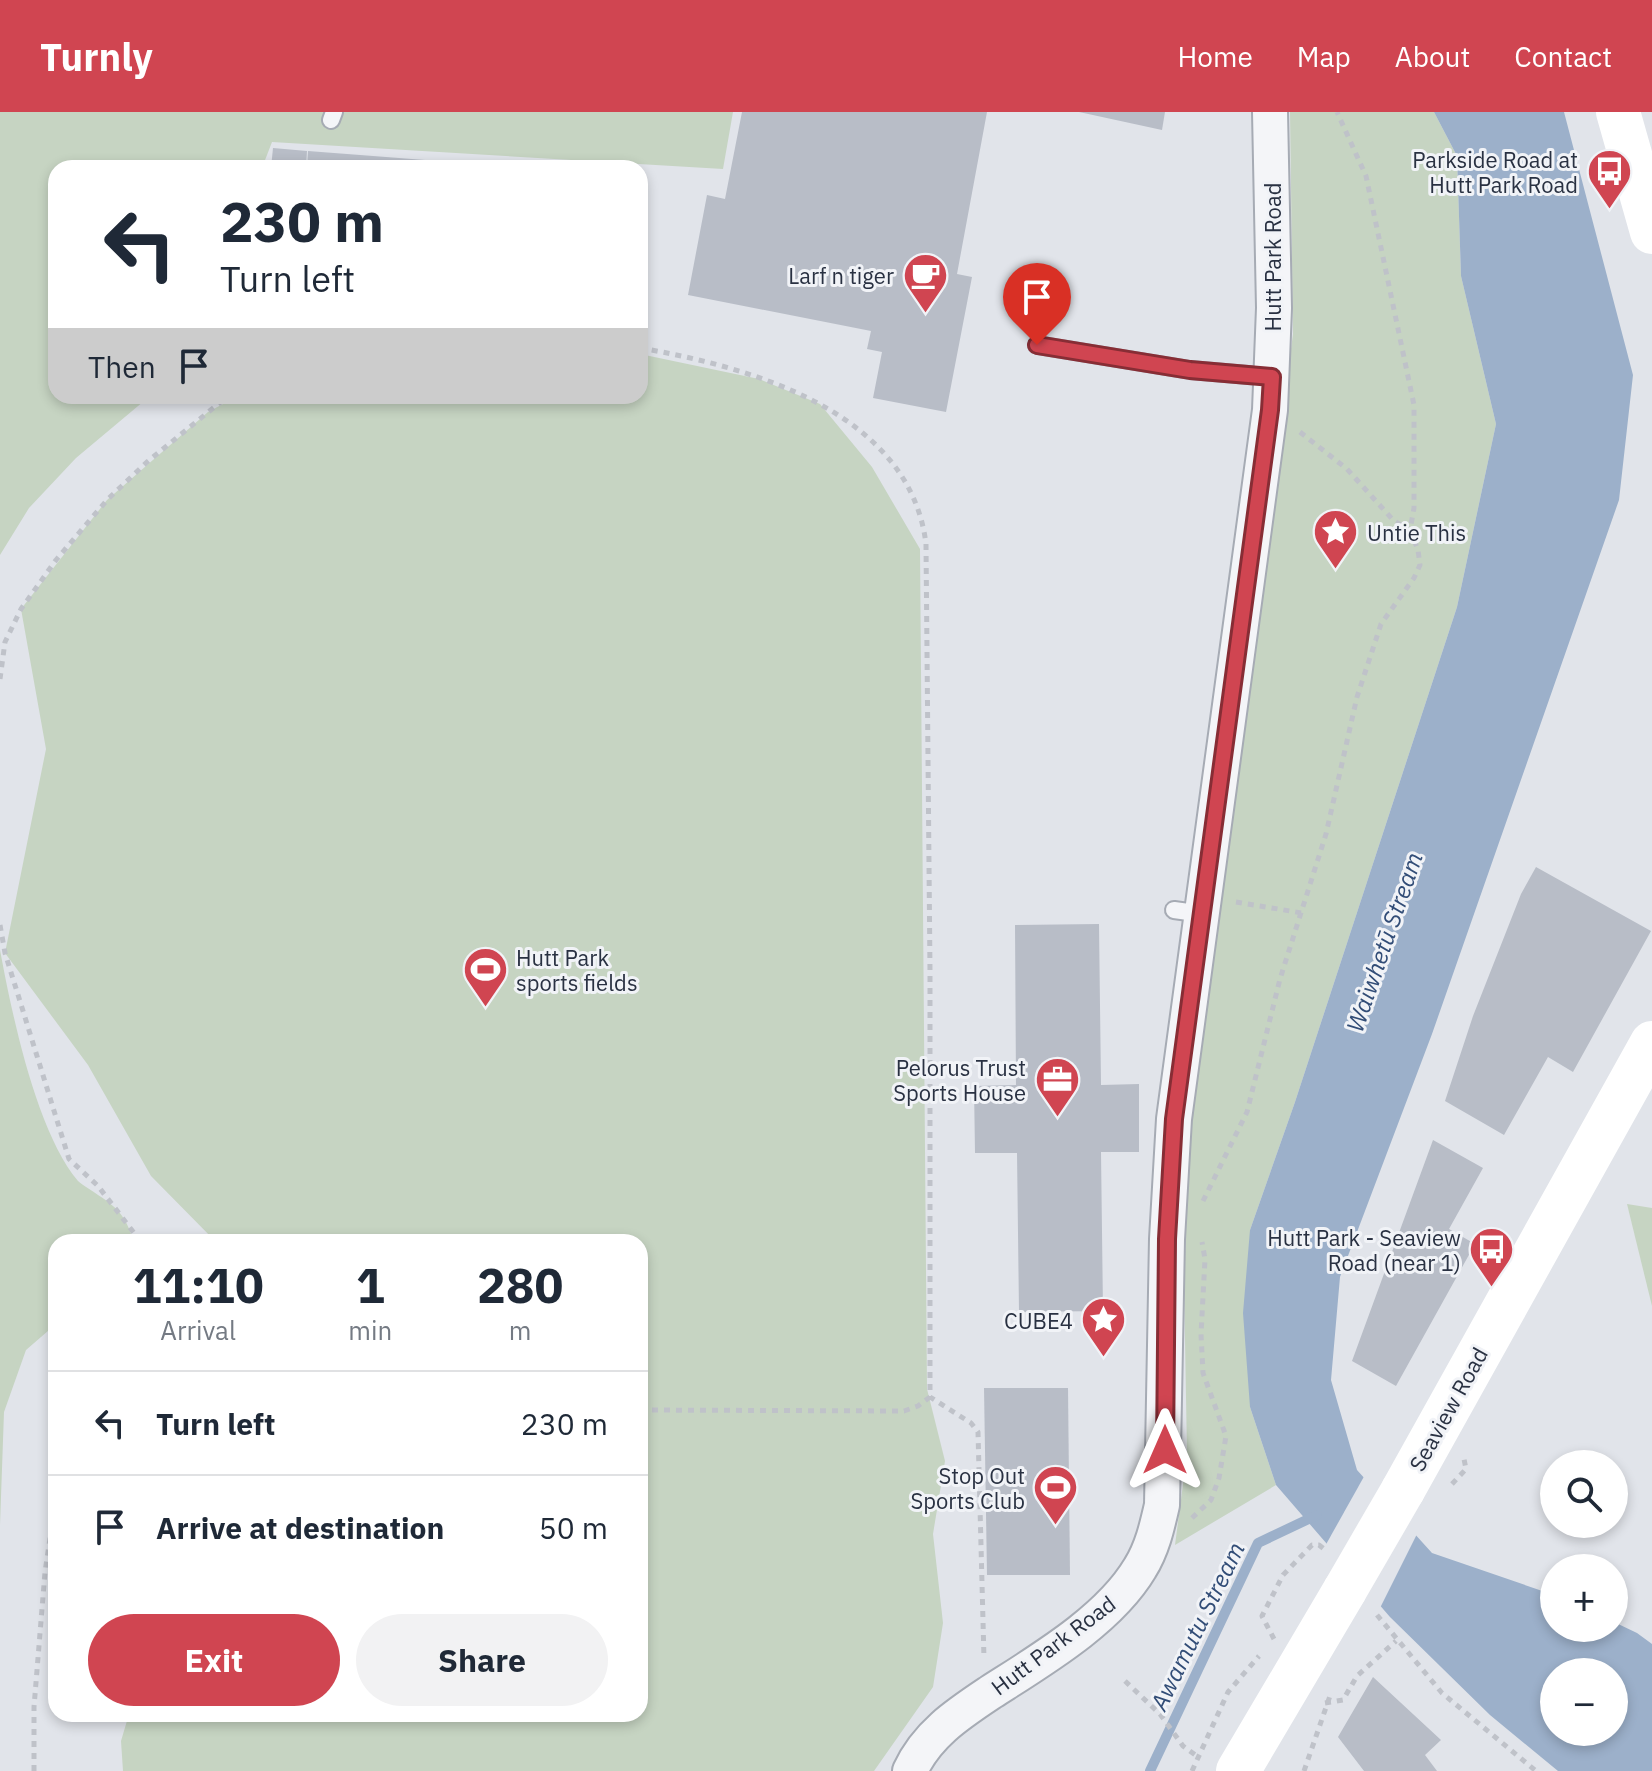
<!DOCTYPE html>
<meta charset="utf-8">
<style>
body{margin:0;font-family:"IBM Plex Sans",sans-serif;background:#f2f2f3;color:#1f2937;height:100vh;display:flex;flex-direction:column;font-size:30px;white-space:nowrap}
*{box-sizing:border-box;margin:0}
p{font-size:26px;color:#747a83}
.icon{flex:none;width:44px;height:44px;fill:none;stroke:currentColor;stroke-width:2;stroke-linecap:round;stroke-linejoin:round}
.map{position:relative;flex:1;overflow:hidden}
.drawer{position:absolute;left:48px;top:1122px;width:600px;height:488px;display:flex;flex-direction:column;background:#fff;border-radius:24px;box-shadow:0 4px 12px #0003}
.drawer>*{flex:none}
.guide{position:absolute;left:48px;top:48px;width:600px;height:244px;border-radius:24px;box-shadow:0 4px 12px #0003;background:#fff;color:#1f2937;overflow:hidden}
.fabs{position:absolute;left:1540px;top:1338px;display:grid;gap:16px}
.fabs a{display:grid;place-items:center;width:88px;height:88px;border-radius:50%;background:#fff;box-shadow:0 4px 12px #0003;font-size:40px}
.pin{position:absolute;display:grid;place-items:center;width:68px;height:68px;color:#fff;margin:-82px -34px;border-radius:50% 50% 50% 0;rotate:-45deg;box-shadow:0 0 8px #0007}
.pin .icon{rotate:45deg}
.me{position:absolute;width:88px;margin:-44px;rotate:0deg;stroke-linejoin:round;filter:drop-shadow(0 0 6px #0008)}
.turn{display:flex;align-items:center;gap:28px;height:168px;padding:0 40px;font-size:36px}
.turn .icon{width:104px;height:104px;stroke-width:2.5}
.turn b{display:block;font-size:56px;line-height:68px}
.then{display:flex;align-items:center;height:76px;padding:0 40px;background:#0003;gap:16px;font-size:30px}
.eta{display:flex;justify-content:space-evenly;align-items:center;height:136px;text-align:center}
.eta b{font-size:48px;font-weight:700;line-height:56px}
.action{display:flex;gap:16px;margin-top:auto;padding:16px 40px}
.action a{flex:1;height:92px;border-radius:48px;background:#d04551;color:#fff;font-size:32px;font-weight:700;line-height:92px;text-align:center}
.action a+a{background:#f2f2f3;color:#1f2937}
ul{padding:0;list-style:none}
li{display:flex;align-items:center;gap:24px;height:104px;padding:0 40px;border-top:2px solid #e0e1e3}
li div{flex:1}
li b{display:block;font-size:30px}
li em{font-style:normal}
header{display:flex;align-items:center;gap:48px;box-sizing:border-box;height:112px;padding:0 40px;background:#d04551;color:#fff}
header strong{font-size:38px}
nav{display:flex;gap:44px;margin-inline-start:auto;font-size:28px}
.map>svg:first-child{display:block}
</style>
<header>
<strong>Turnly</strong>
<nav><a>Home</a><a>Map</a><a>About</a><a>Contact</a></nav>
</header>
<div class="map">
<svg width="1652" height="1659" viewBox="0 0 1652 1659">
<rect width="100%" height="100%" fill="#e1e4ea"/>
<g fill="#c6d4c2">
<path d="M0 0H733L723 57 272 30 262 56H56V284H150L76 346 29 396 0 443Z"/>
<path d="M1290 0H1434L1457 44 1461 164 1496 312 1457 495 1295 990 1250 1118V1295L1276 1373 1175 1433 1187 1342 1184 1170 1191 977 1293 222Z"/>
<path d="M640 242 759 267 820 292 872 355 920 437 927 1277 945 1349 933 1422 943 1511 933 1575 874 1659H123L121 1629 129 1602H640V1130H216L151 1064 88 953 5 841 46 637 21 497 107 388 208 300 238 284H640Z"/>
<path d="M0 838C12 902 36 1019 78 1069 83 1074 92 1078 98 1083 120 1097 126 1106 134 1130H56V1212L26 1238 4 1300 0 1413Z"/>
<path d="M1627 1092 1652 1096V1194Z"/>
</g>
<path fill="#9cb0ca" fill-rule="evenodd" d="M1434 0H1564L1633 263 1619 388 1432 922 1340 1165 1331 1268 1357 1358 1432 1441 1554 1483V1516H1614V1510L1637 1521 1652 1532V1659H1558L1490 1603 1390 1505 1276 1373 1250 1295 1243 1201 1250 1118 1295 990 1457 495 1496 312 1461 164 1457 44ZM1554 1560H1614V1620H1554Z"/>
<path fill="#e1e4ea" d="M1366 1361 1418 1420 1379 1498 1324 1436Z"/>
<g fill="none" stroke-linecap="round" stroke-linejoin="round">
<path stroke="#9cb0ca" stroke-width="10" d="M1150 1659 1258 1431 1317 1403"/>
</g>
<g fill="#b8bdc7">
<path d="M742 0H987L957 162 972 165 946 300 873 286 882 240 867 237 871 219 688 183 707 83 725 87Z"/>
<path d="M1079 0H1165L1162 18Z"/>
<path d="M273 36 307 39 306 56H271Z"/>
<path d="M308 39 503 54V56H307Z"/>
<path d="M1536 755 1651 819 1573 960 1548 945 1504 1023 1445 989 1473 904 1521 782Z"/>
<path d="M1099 812 1101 973 1139 972V1040H1101L1103 1199 1019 1200 1017 1041H975L974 974 1016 973 1015 813Z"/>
<path d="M1433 1028 1483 1056 1449 1117 1475 1132 1396 1274 1352 1249Z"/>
<path d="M984 1276H1068L1070 1463H987Z"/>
<path d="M1373 1565 1441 1628 1425 1643 1437 1659H1364L1338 1625Z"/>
</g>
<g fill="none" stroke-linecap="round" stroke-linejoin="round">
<defs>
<g id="service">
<path d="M331 8 334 0"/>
<path d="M1037 233 1190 258 1272 265"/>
<path d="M1174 798 1203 802"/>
</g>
<path id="minor" d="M910 1659C927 1622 958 1602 991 1580 1041 1548 1109 1508 1140 1456 1152 1437 1157 1415 1162 1393L1167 1127 1174 1007 1270 298 1274 196 1270 0"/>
</defs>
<use href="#service" stroke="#a6abb4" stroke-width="20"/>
<use href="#minor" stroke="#a6abb4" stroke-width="38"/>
<g stroke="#bfc2c9" stroke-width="5" stroke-dasharray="6 6" stroke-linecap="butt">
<path d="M640 236C751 255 910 300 926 432L930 859V1285L971 1311 978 1320 984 1547"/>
<path d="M1300 320 1347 357 1394 409 1410 418"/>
<path d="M0 567 5 530 21 497 56 448 107 388 147 350 228 284"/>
<path d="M1236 790 1302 801"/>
<path d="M0 813 5 841 69 1047 98 1074 141 1130"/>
<path d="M1203 1089 1247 1000 1280 867 1326 722 1357 585 1381 512 1414 466 1420 453 1418 438 1410 418 1414 396V293L1366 64 1337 0"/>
<path d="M640 1298 904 1299 918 1294 930 1285"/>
<path d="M1452 1372 1466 1357 1464 1347"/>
<path d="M1192 1406 1211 1388 1219 1366 1226 1324 1203 1261 1201 1222 1205 1147 1202 1130"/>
<path d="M1377 1503 1442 1581 1536 1659"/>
<path d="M1274 1527 1262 1504 1283 1463 1312 1433H1319L1324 1437"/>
<path d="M1125 1569 1160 1602 1183 1634 1198 1645"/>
<path d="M1325 1591 1343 1588 1357 1564 1396 1529"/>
<path d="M34 1659V1595L45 1460 56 1386"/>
<path d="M1192 1659 1228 1580 1259 1544"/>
<path d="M1304 1659 1331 1581"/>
</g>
<use href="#service" stroke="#f4f5f8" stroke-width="16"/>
<use href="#minor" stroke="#f4f5f8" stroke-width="34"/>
<g stroke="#fff" stroke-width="44">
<path d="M1618 0 1652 120"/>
<path d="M1403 1378 1652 931"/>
<path d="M1238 1659 1345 1478"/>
</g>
<path stroke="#fff" stroke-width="44" d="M1345 1478 1403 1378"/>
</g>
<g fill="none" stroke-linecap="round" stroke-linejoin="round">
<defs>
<path id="route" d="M1037 233 1190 258 1272 265 1270 298 1174 1007 1167 1127 1165 1338"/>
</defs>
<use href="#route" stroke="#872d35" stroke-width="20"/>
<use href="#route" stroke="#d04551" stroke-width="14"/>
</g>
<defs>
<symbol id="bus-pin" viewBox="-11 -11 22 30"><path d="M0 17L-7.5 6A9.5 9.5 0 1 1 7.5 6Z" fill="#d04551" stroke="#f1f3f7"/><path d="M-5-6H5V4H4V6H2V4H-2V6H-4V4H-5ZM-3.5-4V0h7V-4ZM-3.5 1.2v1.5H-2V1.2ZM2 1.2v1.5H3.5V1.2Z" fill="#fff"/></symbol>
<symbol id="cafe-pin" viewBox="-11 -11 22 30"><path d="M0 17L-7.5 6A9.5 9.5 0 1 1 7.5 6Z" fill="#d04551" stroke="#f1f3f7"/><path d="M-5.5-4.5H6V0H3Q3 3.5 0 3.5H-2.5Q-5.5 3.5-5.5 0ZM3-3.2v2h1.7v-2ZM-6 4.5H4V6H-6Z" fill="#fff"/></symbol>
<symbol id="sight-pin" viewBox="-11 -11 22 30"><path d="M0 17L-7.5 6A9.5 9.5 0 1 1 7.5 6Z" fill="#d04551" stroke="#f1f3f7"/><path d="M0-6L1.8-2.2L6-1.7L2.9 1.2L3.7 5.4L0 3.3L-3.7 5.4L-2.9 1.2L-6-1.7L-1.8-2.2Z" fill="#fff"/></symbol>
<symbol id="stadium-pin" viewBox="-11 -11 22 30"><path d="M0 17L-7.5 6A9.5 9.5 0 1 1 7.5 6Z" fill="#d04551" stroke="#f1f3f7"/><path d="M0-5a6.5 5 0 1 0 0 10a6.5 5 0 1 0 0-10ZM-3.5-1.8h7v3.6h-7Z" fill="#fff"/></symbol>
<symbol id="office-pin" viewBox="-11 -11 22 30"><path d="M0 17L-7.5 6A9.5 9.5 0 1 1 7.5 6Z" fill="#d04551" stroke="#f1f3f7"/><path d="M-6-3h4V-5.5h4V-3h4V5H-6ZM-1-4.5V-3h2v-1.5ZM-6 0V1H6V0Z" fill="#fff"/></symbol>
</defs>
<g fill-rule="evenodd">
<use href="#bus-pin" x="1584" y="34" width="51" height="69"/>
<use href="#cafe-pin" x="900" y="138" width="51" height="69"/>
<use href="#sight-pin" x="1310" y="394" width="51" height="69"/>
<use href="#stadium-pin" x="460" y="832" width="51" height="69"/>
<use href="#office-pin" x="1032" y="942" width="51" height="69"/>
<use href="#bus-pin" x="1466" y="1112" width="51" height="69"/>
<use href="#sight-pin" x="1078" y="1182" width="51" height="69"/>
<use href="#stadium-pin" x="1030" y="1350" width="51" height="69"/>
</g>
<g text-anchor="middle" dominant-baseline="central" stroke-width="6" stroke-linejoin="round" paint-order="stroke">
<g font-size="22" fill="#293142" stroke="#f1f3f7" text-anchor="end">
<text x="1578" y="47">Parkside Road at<tspan x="1578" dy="25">Hutt Park Road</tspan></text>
<text x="894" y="163">Larf n tiger</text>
<text x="1367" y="420" text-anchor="start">Untie This</text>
<text x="516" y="845" text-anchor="start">Hutt Park<tspan x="516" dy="25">sports fields</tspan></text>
<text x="1026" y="955">Pelorus Trust<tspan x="1026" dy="25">Sports House</tspan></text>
<text x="1461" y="1125">Hutt Park - Seaview<tspan x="1461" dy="25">Road (near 1)</tspan></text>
<text x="1073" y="1208">CUBE4</text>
<text x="1025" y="1363">Stop Out<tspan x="1025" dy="25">Sports Club</tspan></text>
</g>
<g font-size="22" fill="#293142" stroke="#f1f3f7">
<text transform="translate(1272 145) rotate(-90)">Hutt Park Road</text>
<text transform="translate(1448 1297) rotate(-61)">Seaview Road</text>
<text transform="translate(1053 1533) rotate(-37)">Hutt Park Road</text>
</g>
<g font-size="24" font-style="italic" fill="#324d77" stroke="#f1f3f7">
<text transform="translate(1384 830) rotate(-71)">Waiwhetū Stream</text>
<text transform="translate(1197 1514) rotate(-64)">Awamutu Stream</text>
</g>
</g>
</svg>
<div class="fabs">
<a><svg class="icon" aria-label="search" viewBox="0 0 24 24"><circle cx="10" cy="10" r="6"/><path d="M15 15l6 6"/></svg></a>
<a>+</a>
<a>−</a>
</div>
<div class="pin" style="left:1037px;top:233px;background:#d93025"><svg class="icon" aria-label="arrive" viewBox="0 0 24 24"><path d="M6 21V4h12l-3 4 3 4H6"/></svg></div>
<svg class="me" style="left:1165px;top:1338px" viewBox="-20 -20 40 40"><path d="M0-17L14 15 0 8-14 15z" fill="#d04551" stroke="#fff" stroke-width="4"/></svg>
<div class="guide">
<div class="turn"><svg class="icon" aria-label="left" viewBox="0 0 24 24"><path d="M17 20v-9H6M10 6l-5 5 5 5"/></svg><div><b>230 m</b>Turn left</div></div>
<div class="then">Then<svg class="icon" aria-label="arrive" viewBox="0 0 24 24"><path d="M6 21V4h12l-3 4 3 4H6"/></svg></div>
</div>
<section class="drawer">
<div class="eta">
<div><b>11:10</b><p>Arrival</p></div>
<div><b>1</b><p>min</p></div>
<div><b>280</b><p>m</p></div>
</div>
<ul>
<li><svg class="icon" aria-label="left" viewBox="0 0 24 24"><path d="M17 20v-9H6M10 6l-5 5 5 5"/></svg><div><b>Turn left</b></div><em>230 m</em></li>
<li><svg class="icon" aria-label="arrive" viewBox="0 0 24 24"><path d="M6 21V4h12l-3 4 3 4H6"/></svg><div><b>Arrive at destination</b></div><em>50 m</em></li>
</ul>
<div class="action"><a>Exit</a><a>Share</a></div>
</section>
</div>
